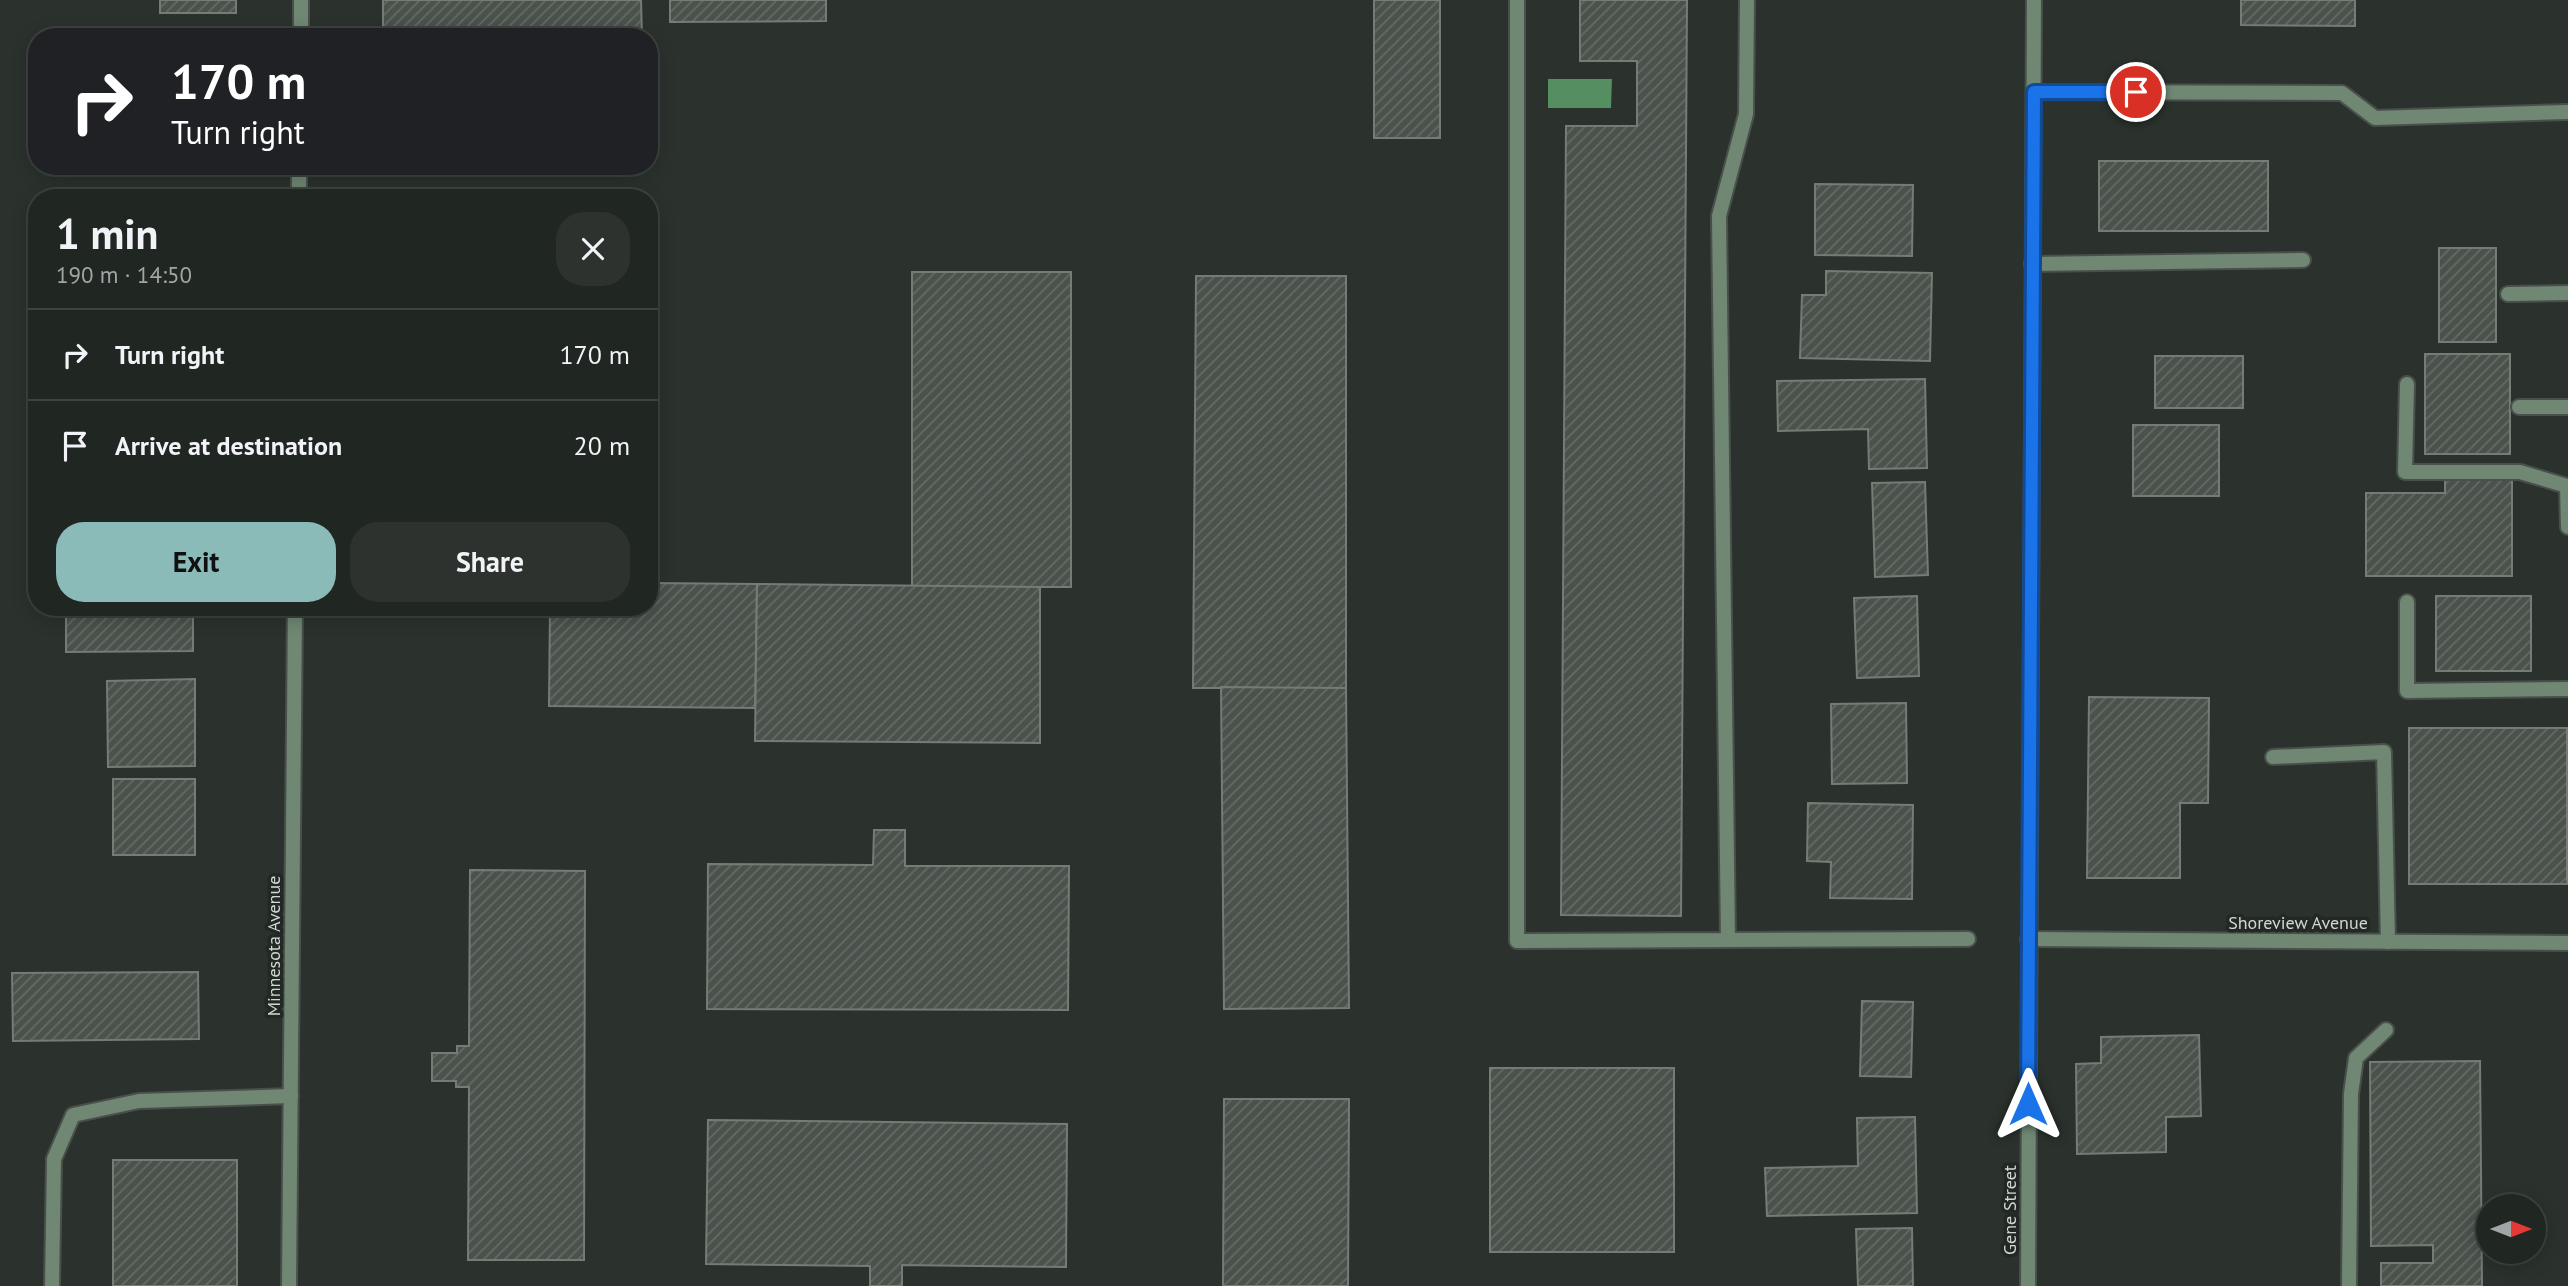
<!DOCTYPE html>
<meta charset="utf-8">
<style>
body{margin:0;font-family:"PT Sans",sans-serif;background:#2d322f;color:#f1f3f6;height:100vh;display:flex;flex-direction:column;font-size:26px;white-space:nowrap}
*{box-sizing:border-box;margin:0}
p{font-size:23px;color:#a2a5a5}
.icon{flex:none;width:38px;height:38px;fill:none;stroke:currentColor;stroke-width:2;stroke-linecap:round;stroke-linejoin:round}
.map{position:relative;flex:1;overflow:hidden}
.panel{position:absolute;left:28px;top:189px;width:630px;height:427px;display:flex;flex-direction:column;background:#202622;border-radius:28px;box-shadow:0 4px 18px #0003,0 0 0 2px #3d4340}
.panel>*{flex:none}
.hud{position:absolute;left:28px;top:28px;width:630px;height:147px;border-radius:28px;box-shadow:0 4px 18px #0003,0 0 0 2px #3d4340;background:#202124;color:#fff;overflow:hidden}
.needle{width:46px;rotate:90deg}
.tools{position:absolute;left:2476px;top:1194px;display:grid;gap:14px}
.tools a{display:grid;place-items:center;width:70px;height:70px;border-radius:50%;background:#202622;box-shadow:0 4px 18px #0003,0 0 0 2px #3d4340;font-size:35px}
.pin{position:absolute;display:grid;place-items:center;width:60px;height:60px;color:#fff;margin:-30px;border:4px solid #fff;border-radius:50%;box-shadow:0 2px 7px #0007}
.me{position:absolute;width:77px;margin:-38px;rotate:0deg;stroke-linejoin:round;filter:drop-shadow(0 0 5px #0008)}
.turn{display:flex;align-items:center;gap:24px;height:147px;padding:0 28px;font-size:32px}
.turn .icon{width:91px;height:91px;stroke-width:2.5}
.turn b{display:block;font-size:49px;line-height:60px}
.round{display:grid;place-items:center;flex:none;width:74px;height:74px;border-radius:28px;background:#2d322f}
.headline{display:flex;align-items:center;justify-content:space-between;height:119px;padding:0 28px}
h1{font-size:42px;font-weight:700;line-height:52px}
.action{display:flex;gap:14px;margin-top:auto;padding:14px 28px}
.action a{flex:1;height:80px;border-radius:28px;background:#8bbbb9;color:#111;font-size:28px;font-weight:700;line-height:80px;text-align:center}
.action a+a{background:#2d322f;color:#f1f3f6}
ul{padding:0;list-style:none}
li{display:flex;align-items:center;gap:21px;height:91px;padding:0 28px;border-top:2px solid #3d4340}
li div{flex:1}
li b{display:block;font-size:26px}
li em{font-style:normal}
.map>svg:first-child{display:block}
</style>
<div class="map">
<svg width="2568" height="1286" viewBox="0 0 2568 1286">
<defs>
<pattern id="building-hatch" width="6" height="6" patternUnits="userSpaceOnUse" patternTransform="scale(1.75)"><rect width="6" height="6" fill="#4b524c"/><path d="M-1 1l2-2M0 6l6-6M5 7l2-2" fill="none" stroke="#646a65"/></pattern>
</defs>
<rect width="100%" height="100%" fill="#2b322d"/>
<path fill="#548e61" d="M1548 79H1612L1611 108H1548Z"/>
<g fill="url(#building-hatch)" stroke="#747c76" stroke-width="2">
<rect x="160" y="0" width="76" height="13"/>
<path d="M383 0H641L642 37H383Z"/>
<path d="M670 0H826V21L670 22Z"/>
<rect x="1374" y="0" width="66" height="138"/>
<path d="M1580 0H1687L1681 916 1561 915 1566 126H1637V61H1580Z"/>
<path d="M2241 0H2355V26L2241 25Z"/>
<rect x="2099" y="161" width="169" height="70"/>
<path d="M1815 184 1913 185 1912 256 1815 255Z"/>
<rect x="2439" y="248" width="57" height="94"/>
<path d="M1826 271 1932 273 1930 361 1800 358 1802 295H1826Z"/>
<rect x="912" y="272" width="159" height="315"/>
<path d="M1196 276H1346V688H1193Z"/>
<rect x="2425" y="354" width="85" height="100"/>
<rect x="2155" y="356" width="88" height="52"/>
<path d="M1925 379 1927 468 1869 469 1868 429 1778 431 1777 381Z"/>
<rect x="2133" y="425" width="86" height="71"/>
<path d="M2445 478H2512V576H2366V493H2445Z"/>
<path d="M1925 482 1928 575 1875 577 1872 483Z"/>
<path d="M649 583 757 584 755 708 549 706 550 607H649Z"/>
<path d="M757 584 1040 587V743L755 741Z"/>
<path d="M1917 596 1919 676 1857 678 1854 598Z"/>
<rect x="2436" y="596" width="95" height="75"/>
<path d="M66 607H193V651L66 652Z"/>
<path d="M195 679V766L108 767 107 681Z"/>
<path d="M1221 687 1346 688 1349 1008 1224 1009Z"/>
<path d="M2089 697 2209 698 2208 803H2180V878H2087Z"/>
<path d="M1906 703 1907 783 1832 784 1831 704Z"/>
<rect x="2409" y="728" width="158" height="156"/>
<rect x="113" y="779" width="82" height="76"/>
<path d="M1808 803 1913 805 1912 899 1830 898 1831 862 1807 861Z"/>
<path d="M874 830H905V866H1069L1068 1010 707 1009 708 864 873 865Z"/>
<path d="M470 870 585 871 584 1260H468L469 1087H456V1081H432V1053H457V1046H469Z"/>
<path d="M198 972 199 1039 13 1041 12 973Z"/>
<path d="M1862 1001 1913 1002 1911 1077 1860 1076Z"/>
<path d="M2199 1035 2201 1116 2166 1117V1152L2077 1154 2076 1064 2101 1063V1037Z"/>
<path d="M2480 1061 2482 1286H2381V1263H2433V1245L2371 1246 2370 1062Z"/>
<rect x="1490" y="1068" width="184" height="184"/>
<path d="M1224 1099H1349L1348 1286H1223Z"/>
<path d="M1915 1117 1917 1213 1767 1216 1765 1168 1858 1166 1857 1118Z"/>
<path d="M708 1120 1067 1124 1066 1267 902 1265V1286H870V1266L706 1264Z"/>
<rect x="113" y="1160" width="124" height="126"/>
<path d="M1912 1228 1913 1286H1858L1856 1229Z"/>
</g>
<g fill="none" stroke-linecap="round" stroke-linejoin="round">
<defs>
<g id="service">
<path d="M1517 0V941L1728 940 1719 216 1746 114 1747 0"/>
<path d="M2034 92 2342 93 2375 118 2568 112"/>
<path d="M2032 264 2303 260"/>
<path d="M2508 294 2568 293"/>
<path d="M2407 384 2405 472H2520L2567 486 2568 527"/>
<path d="M2519 407H2568"/>
<path d="M2407 602V691L2568 689"/>
<path d="M2273 757 2384 752 2388 942"/>
<path d="M1728 940 1968 939"/>
<path d="M52 1286 54 1159 73 1115 139 1101 291 1096"/>
<path d="M2349 1286 2351 1094 2356 1058 2386 1030"/>
</g>
<g id="minor">
<path d="M2028 939 2568 943"/>
<path d="M2028 1286 2034 0"/>
</g>
<g id="tertiary">
<path d="M301 37V0"/>
<path d="M299 198V166"/>
<path d="M289 1286 295 607"/>
</g>
</defs>
<use href="#service" stroke="#49504b" stroke-width="18"/>
<use href="#minor" stroke="#49504b" stroke-width="18"/>
<use href="#tertiary" stroke="#49504b" stroke-width="18"/>
<use href="#service" stroke="#6f8773" stroke-width="14"/>
<use href="#minor" stroke="#6f8773" stroke-width="14"/>
<use href="#tertiary" stroke="#6f8773" stroke-width="14"/>
</g>
<g fill="none" stroke-linecap="round" stroke-linejoin="round">
<defs>
<path id="route" d="M2028 1104 2034 92H2136"/>
</defs>
<use href="#route" stroke="#114b97" stroke-width="18"/>
<use href="#route" stroke="#1a73e8" stroke-width="12"/>
</g>
<g text-anchor="middle" dominant-baseline="central" stroke-width="7" stroke-linejoin="round" paint-order="stroke">
<g font-size="18" fill="#d2d7d3" stroke="#222823">
<text x="2298" y="922">Shoreview Avenue</text>
<text transform="translate(273 946) rotate(-90)">Minnesota Avenue</text>
<text transform="translate(2009 1210) rotate(-90)">Gene Street</text>
</g>
</g>
</svg>
<div class="tools">
<a><svg class="needle" viewBox="-14 -14 28 28"><path d="M0-13l5 13h-10z" fill="#e53935"/><path d="M0 13l5-13h-10z" fill="#a2a5a5"/></svg></a>
</div>
<div class="pin" style="left:2136px;top:92px;background:#d93025"><svg class="icon" aria-label="arrive" viewBox="0 0 24 24"><path d="M6 21V4h12l-3 4 3 4H6"/></svg></div>
<svg class="me" style="left:2028px;top:1104px" viewBox="-20 -20 40 40"><path d="M0-17L14 15 0 8-14 15z" fill="#1a73e8" stroke="#fff" stroke-width="4"/></svg>
<div class="hud">
<div class="turn"><svg class="icon" aria-label="right" viewBox="0 0 24 24"><path d="M7 20v-9h11M14 6l5 5-5 5"/></svg><div><b>170 m</b>Turn right</div></div>
</div>
<section class="panel">
<div class="headline"><div><h1>1 min</h1><p>190 m · 14:50</p></div><a class="round"><svg class="icon" aria-label="close" viewBox="0 0 24 24"><path d="M6 6l12 12M18 6L6 18"/></svg></a></div>
<ul>
<li><svg class="icon" aria-label="right" viewBox="0 0 24 24"><path d="M7 20v-9h11M14 6l5 5-5 5"/></svg><div><b>Turn right</b></div><em>170 m</em></li>
<li><svg class="icon" aria-label="arrive" viewBox="0 0 24 24"><path d="M6 21V4h12l-3 4 3 4H6"/></svg><div><b>Arrive at destination</b></div><em>20 m</em></li>
</ul>
<div class="action"><a>Exit</a><a>Share</a></div>
</section>
</div>
